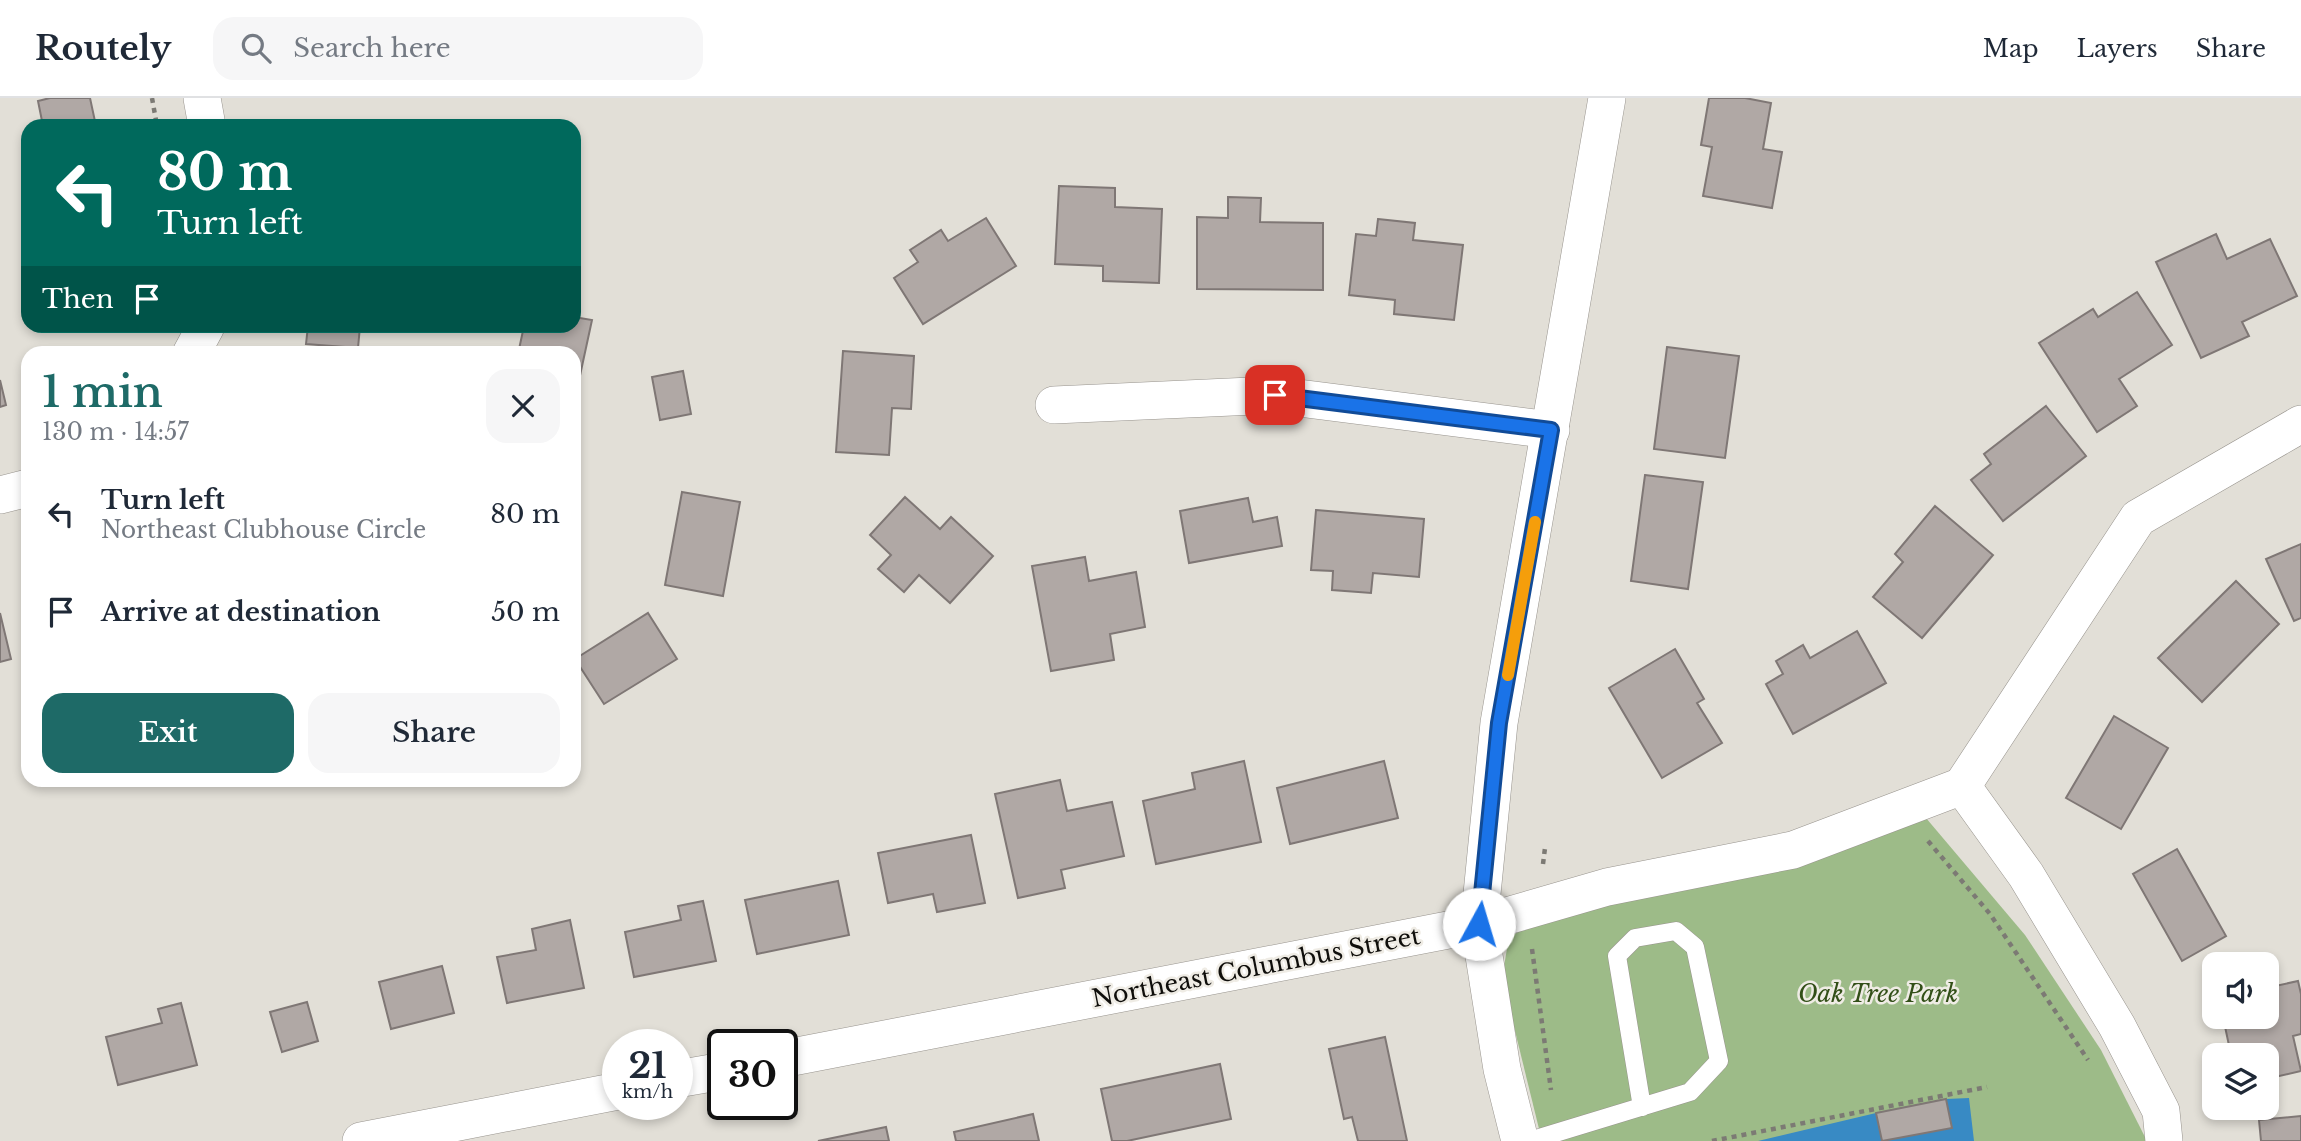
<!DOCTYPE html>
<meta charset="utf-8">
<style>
body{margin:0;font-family:"Libre Baskerville",serif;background:#f6f6f7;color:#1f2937;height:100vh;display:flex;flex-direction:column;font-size:26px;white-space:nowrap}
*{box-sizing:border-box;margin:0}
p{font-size:23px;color:#747a83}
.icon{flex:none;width:38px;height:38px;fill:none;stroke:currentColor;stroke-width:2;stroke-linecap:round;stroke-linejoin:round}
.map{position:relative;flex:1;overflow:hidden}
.side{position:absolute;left:21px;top:248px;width:560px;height:441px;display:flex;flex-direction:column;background:#fff;border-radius:21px;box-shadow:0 4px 10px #0003}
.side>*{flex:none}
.top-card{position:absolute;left:21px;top:21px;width:560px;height:214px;border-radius:21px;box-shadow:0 4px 10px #0003;background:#00695c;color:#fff;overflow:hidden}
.buttons{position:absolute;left:2202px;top:854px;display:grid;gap:14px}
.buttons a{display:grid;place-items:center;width:77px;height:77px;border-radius:14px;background:#fff;box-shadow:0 4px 10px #0003;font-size:35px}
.speed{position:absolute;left:602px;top:931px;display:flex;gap:14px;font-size:35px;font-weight:700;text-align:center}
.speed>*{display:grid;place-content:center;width:91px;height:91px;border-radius:50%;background:#fff;box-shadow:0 4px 10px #0003;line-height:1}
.speed small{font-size:18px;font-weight:400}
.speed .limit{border:4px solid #111;border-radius:10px;background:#fff;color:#111}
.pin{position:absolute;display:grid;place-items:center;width:60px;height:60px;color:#fff;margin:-30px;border-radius:14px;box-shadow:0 4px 10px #0006}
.me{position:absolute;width:77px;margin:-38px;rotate:6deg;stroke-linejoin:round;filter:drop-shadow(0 0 5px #0008)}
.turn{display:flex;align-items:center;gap:24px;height:147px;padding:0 21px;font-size:32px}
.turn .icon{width:91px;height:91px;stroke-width:2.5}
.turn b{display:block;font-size:49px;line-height:60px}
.then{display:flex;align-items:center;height:66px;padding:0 21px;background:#0003;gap:14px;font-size:26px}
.round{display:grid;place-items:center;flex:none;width:74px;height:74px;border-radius:21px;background:#f6f6f7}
.overview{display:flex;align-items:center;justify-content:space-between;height:119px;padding:0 21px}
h1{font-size:42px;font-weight:600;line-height:52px;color:#1e6a67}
.primary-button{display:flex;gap:14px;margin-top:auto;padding:14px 21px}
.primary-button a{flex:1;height:80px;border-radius:21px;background:#1e6a67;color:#fff;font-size:28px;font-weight:600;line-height:80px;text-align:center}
.primary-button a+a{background:#f6f6f7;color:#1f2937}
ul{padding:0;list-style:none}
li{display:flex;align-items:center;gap:21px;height:98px;padding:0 21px}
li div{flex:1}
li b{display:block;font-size:26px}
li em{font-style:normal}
header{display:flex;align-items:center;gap:42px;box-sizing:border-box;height:98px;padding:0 35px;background:#fff;border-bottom:2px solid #e0e1e3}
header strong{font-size:33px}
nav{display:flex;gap:38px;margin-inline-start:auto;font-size:24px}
.search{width:490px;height:63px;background:#f6f6f7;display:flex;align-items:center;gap:18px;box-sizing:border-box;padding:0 24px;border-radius:21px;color:#747a83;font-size:26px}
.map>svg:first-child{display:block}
</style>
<header>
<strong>Routely</strong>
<div class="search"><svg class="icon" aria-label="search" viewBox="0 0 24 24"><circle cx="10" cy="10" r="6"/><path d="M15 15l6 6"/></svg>Search here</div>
<nav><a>Map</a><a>Layers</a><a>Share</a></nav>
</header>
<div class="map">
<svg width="2301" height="1043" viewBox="0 0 2301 1043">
<rect width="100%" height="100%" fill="#e2dfd7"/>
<path fill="#9dbb88" d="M1926 720 2025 837 2101 952 2147 1043H1542L1502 880 1509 839 1552 816Z"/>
<path fill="#388ac4" d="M1969 1000 1974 1043H1758L1876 1015 1882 1043 1952 1029 1946 1001Z"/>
<g fill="#b0a8a5" stroke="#7f7775" stroke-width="2">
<path d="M50 0H90L96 28H43L38 3Z"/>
<path d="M1709 0H1745L1771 5 1763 51 1782 54 1772 110 1703 98 1712 49 1701 47Z"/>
<path d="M1059 88 1115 90V109L1162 111 1159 185 1103 183V168L1055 166Z"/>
<path d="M1228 99 1261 100 1260 124 1323 125V192L1197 191V119L1228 120Z"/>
<path d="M986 120 1016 168 923 226 894 180 918 164 910 152 941 132 948 143Z"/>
<path d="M1378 121 1415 125 1413 142 1463 147 1454 222 1394 216 1395 202 1349 197 1356 136 1376 138Z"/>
<path d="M2216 136 2227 161 2270 141 2297 198 2242 224 2249 238 2201 260 2156 164Z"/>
<path d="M2137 194 2172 247 2119 281 2137 308 2097 334 2039 245 2093 211 2098 219Z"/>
<path d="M574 219 592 222 576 296H574V256H518L524 228H574Z"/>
<path d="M308 228H360L358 250 306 246Z"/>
<path d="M1667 249 1739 258 1725 360 1654 351Z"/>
<path d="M843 253 914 258 911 311 892 310 889 357 836 354Z"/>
<path d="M683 273 691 316 660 322 652 279Z"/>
<path d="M0 282 6 307 0 309Z"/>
<path d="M2046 308 2086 358 2003 423 1971 382 1991 366 1984 356Z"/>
<path d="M1645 377 1703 384 1688 491 1631 483Z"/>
<path d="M682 394 740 404 723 498 665 487Z"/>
<path d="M905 399 940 431 951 419 993 458 950 505 919 477 904 494 878 471 891 457 870 437Z"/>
<path d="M1248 400 1253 424 1277 419 1282 448 1189 465 1180 413Z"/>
<path d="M1935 408 1993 457 1922 540 1873 499 1903 464 1895 456Z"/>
<path d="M1316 412 1424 421 1419 479 1373 475 1371 495 1332 492 1333 473 1311 472Z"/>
<path d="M2301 446V520L2294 523 2266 461Z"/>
<path d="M1085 459 1089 483 1136 474 1145 529 1110 536 1114 562 1051 573 1032 468Z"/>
<path d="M2236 483 2279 526 2202 604 2158 560Z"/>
<path d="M0 515 11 561 0 564Z"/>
<path d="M648 515 677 561 604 606 575 561Z"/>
<path d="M1857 533 1886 585 1793 636 1766 586 1783 576 1776 563 1803 547 1810 560Z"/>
<path d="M1675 551 1704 601 1697 605 1722 645 1662 680 1609 590Z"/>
<path d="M2114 618 2168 650 2121 731 2066 700Z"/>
<path d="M1244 663 1261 744 1156 766 1143 703 1195 691 1192 675Z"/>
<path d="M1384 663 1398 720 1290 746 1277 690Z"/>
<path d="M1060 682 1067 713 1112 704 1124 758 1061 772 1065 790 1018 800 995 696Z"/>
<path d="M971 737 985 805 937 814 933 796 888 805 878 755Z"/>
<path d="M2177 751 2226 838 2182 863 2133 776Z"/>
<path d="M838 783 849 837 757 856 745 802Z"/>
<path d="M703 803 716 863 634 879 625 834 681 822 678 808Z"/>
<path d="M570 822 584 890 507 905 497 859 536 852 532 831Z"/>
<path d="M442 868 454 915 391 931 379 884Z"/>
<path d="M2298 883 2301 896V936L2293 938 2301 973 2266 981V957H2231L2223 919H2266V890Z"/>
<path d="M307 904 318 943 282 954 270 914Z"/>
<path d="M181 905 197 967 118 987 106 939 162 925 158 911Z"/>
<path d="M1385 939 1407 1043H1358L1352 1019 1344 1021 1329 951Z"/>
<path d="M1220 966 1231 1021 1127 1043H1112L1101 991Z"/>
<path d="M1946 1001 1952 1030 1882 1043 1876 1015Z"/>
<path d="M1033 1016 1039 1043H956L954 1034Z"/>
<path d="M2301 1018V1043H2261L2259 1022Z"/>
<path d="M886 1029 889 1043H818Z"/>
</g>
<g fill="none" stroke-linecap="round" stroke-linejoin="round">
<defs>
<path id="service" d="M1529 1043 1690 994 1719 963 1695 849 1676 833 1635 840 1617 858 1642 1009"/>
<g id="minor">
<path d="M202 0 207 28"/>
<path d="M191 256 206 228"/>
<path d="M1054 307 1275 297 1551 332"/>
<path d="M0 397 28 390"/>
<path d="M1962 688 2026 777 2117 928 2161 1013 2164 1043"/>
<path d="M782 961 1479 826 1607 789 1793 752 1962 688 2138 420 2301 326"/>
<path d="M677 981 723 973"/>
<path d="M361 1043 618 993"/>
<path d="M1520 1043 1502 971 1479 826 1499 625 1607 0"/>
</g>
</defs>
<use href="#service" stroke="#98948e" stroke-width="19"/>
<use href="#minor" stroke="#98948e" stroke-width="38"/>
<g stroke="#7c7a74" stroke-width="4.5" stroke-dasharray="5 5" stroke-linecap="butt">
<path d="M152 0 157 28"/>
<path d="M1928 743 1990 816 2088 962"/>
<path d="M1543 766 1545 750"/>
<path d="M1532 851 1551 992"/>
<path d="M1712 1043 1987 989"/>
</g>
<use href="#service" stroke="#fff" stroke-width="18"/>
<use href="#minor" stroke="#fff" stroke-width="37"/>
</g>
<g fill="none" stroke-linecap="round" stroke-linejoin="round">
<defs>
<path id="route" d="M1275 297 1551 332 1499 625 1479 826"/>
</defs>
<use href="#route" stroke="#114b97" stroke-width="18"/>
<use href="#route" stroke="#1a73e8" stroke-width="12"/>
<path stroke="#f59e0b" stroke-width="12" d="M1508 577 1535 424"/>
</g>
<g text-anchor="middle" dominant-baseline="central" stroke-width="5" stroke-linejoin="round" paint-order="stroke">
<g font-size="24" fill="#0f0e0b" stroke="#efece5">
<text transform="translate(1256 869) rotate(-11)">Northeast Columbus Street</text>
</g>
<g font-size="24" font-style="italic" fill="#324f17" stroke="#efece5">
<text x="1878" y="895">Oak Tree Park</text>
</g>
</g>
</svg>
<div class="buttons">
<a><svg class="icon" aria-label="sound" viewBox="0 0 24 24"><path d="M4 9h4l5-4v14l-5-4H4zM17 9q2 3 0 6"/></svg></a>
<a><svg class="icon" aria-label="layers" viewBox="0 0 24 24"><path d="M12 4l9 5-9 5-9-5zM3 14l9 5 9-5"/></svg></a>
</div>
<div class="speed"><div>21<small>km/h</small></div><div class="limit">30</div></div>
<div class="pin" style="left:1275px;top:297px;background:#d93025"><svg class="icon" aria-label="arrive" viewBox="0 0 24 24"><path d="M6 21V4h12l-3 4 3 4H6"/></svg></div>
<svg class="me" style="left:1479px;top:826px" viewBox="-20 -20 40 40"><circle r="19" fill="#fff"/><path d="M0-13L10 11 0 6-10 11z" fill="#1a73e8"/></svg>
<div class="top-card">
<div class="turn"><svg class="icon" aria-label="left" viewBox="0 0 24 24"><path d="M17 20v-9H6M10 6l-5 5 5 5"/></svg><div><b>80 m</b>Turn left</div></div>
<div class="then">Then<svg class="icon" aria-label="arrive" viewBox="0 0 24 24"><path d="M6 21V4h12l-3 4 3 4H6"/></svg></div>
</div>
<section class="side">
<div class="overview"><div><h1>1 min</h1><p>130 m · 14:57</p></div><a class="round"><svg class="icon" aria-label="close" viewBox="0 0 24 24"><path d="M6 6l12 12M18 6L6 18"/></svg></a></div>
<ul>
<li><svg class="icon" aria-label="left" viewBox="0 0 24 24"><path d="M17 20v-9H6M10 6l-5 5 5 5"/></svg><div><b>Turn left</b><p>Northeast Clubhouse Circle</p></div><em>80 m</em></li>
<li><svg class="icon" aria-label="arrive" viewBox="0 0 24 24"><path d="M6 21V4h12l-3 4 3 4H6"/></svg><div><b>Arrive at destination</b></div><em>50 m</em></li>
</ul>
<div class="primary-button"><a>Exit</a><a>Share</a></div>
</section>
</div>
